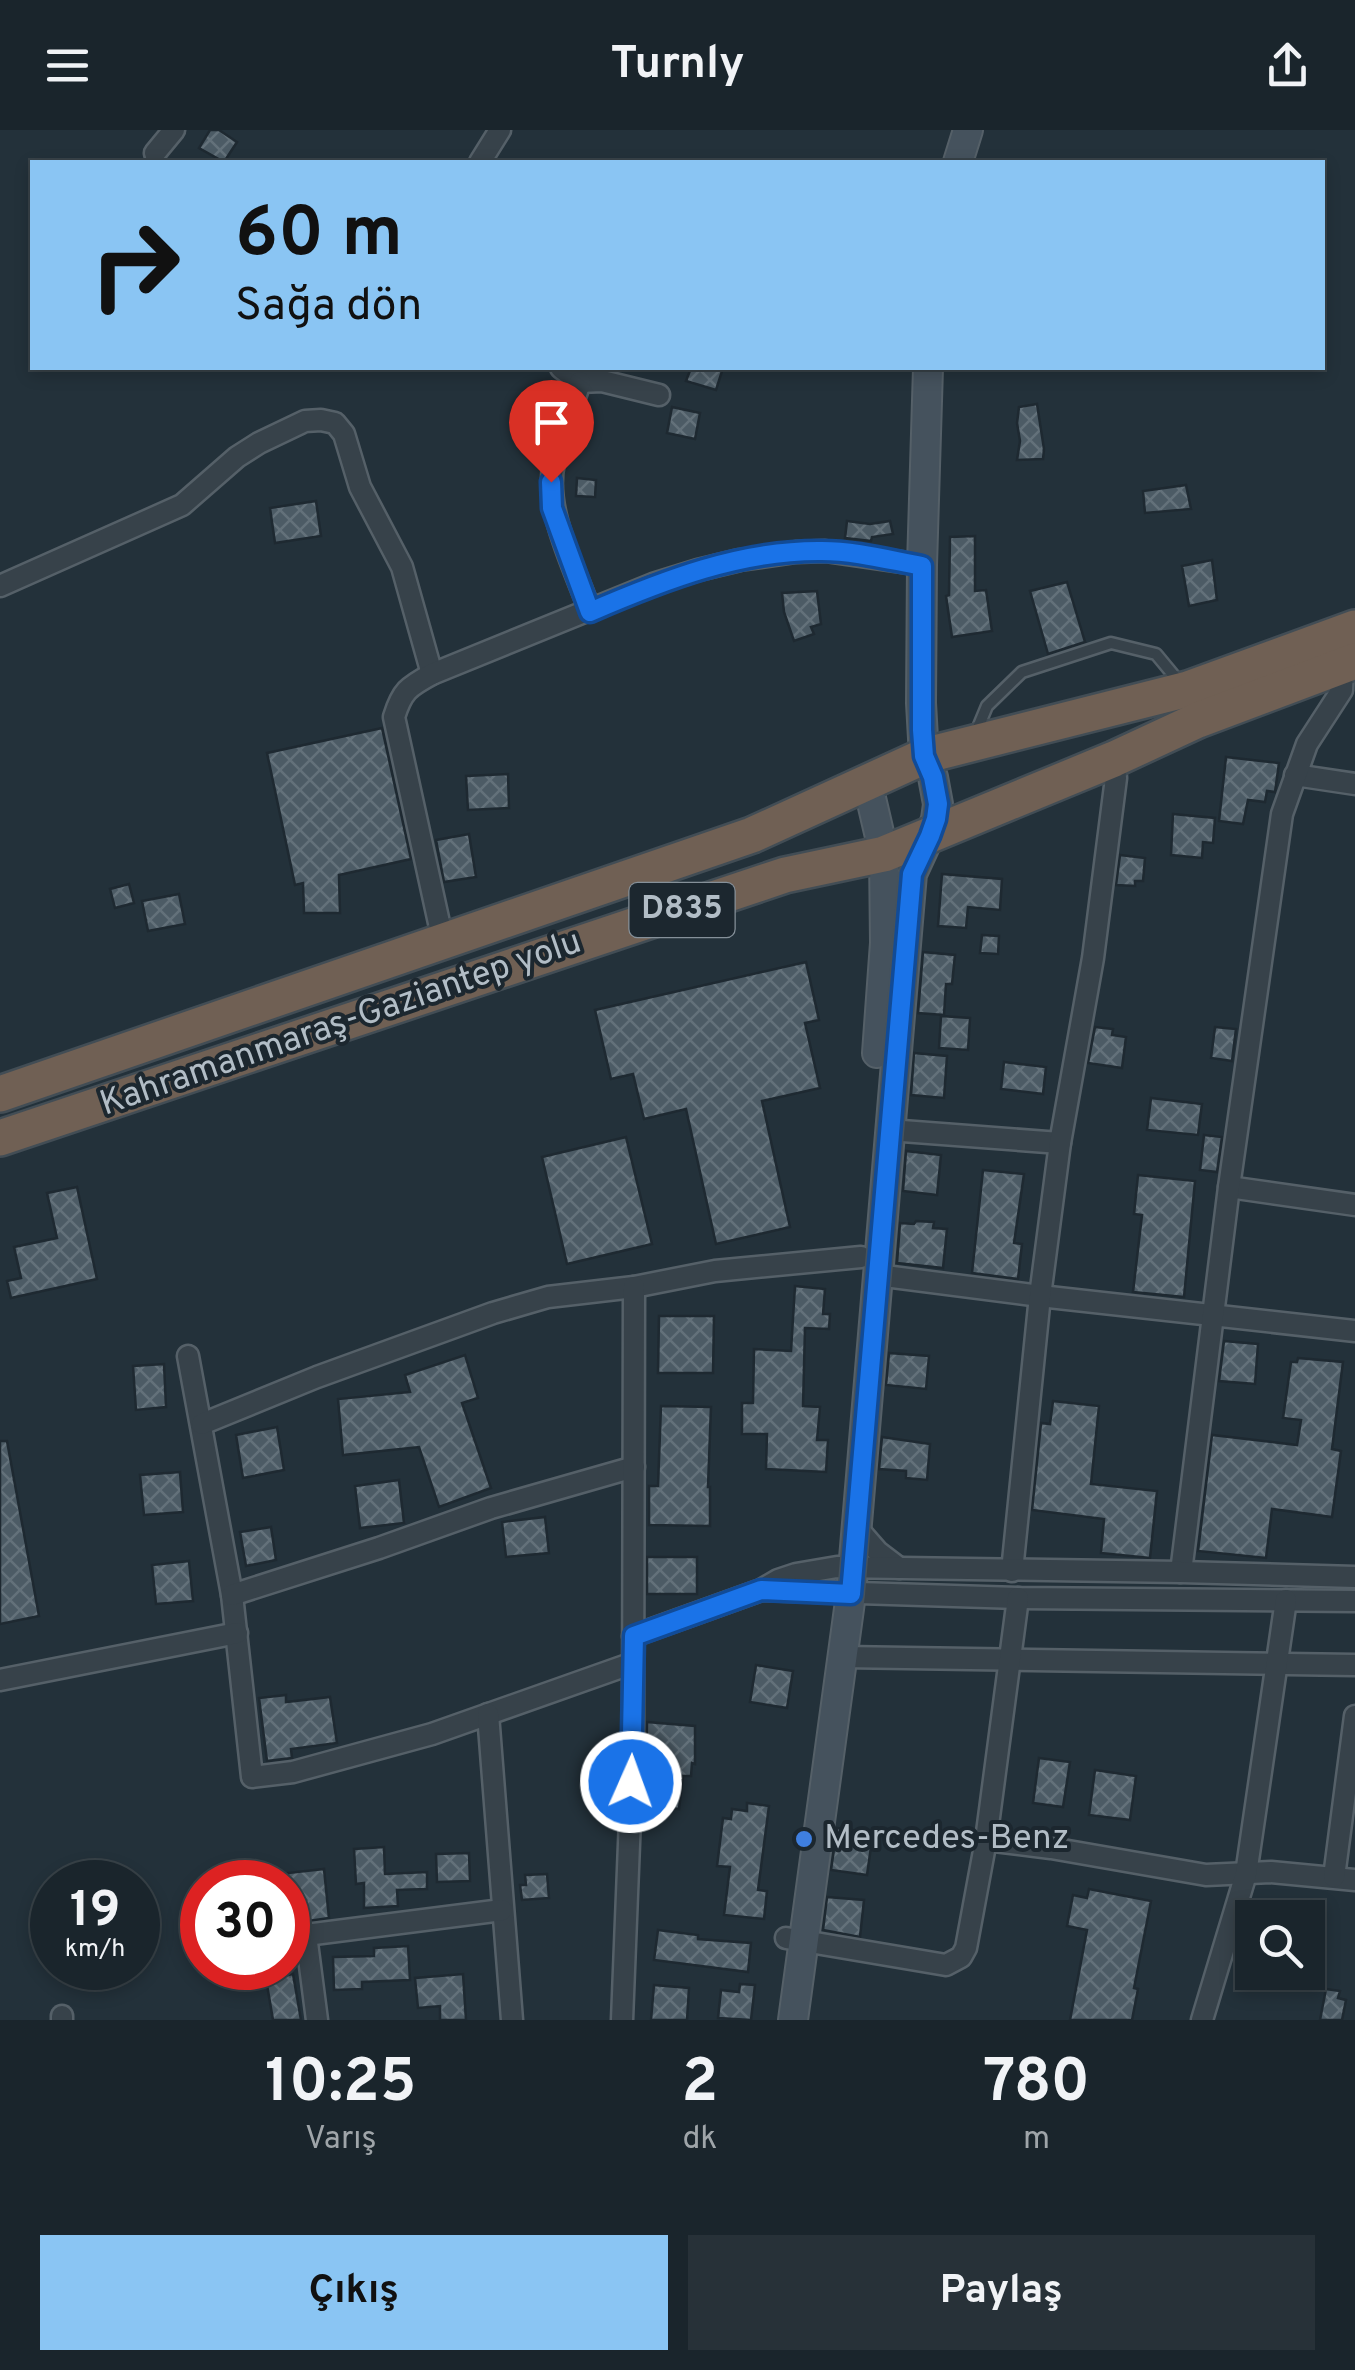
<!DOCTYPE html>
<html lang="tr">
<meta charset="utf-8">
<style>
body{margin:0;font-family:Overpass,sans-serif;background:#273138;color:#f1f3f6;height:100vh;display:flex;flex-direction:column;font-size:38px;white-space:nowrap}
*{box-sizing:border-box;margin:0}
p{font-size:32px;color:#9fa5a9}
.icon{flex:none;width:55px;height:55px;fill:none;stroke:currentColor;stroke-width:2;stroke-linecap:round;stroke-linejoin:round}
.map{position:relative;height:1890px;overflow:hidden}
.sheet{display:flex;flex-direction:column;background:#1a252c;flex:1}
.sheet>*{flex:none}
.hud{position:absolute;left:30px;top:30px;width:1295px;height:210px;border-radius:0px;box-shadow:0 5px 15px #0003,0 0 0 2px #384248;background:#8ac5f3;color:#111;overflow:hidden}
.controls{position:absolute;left:1235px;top:1770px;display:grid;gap:20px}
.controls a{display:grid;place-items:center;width:90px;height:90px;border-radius:0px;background:#1a252c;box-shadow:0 5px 15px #0003,0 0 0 2px #384248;font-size:50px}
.speed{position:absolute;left:30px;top:1730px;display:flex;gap:20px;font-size:50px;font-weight:700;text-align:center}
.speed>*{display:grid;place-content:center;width:130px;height:130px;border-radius:50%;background:#1a252c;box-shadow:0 5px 15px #0003,0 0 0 2px #384248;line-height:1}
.speed small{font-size:25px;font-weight:400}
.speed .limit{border:15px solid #d22;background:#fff;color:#111}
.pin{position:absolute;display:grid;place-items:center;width:85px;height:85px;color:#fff;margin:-102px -42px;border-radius:50% 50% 50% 0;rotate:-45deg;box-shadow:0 0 10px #0007}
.pin .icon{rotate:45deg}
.me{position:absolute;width:110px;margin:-55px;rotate:2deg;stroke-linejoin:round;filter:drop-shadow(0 0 8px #0008)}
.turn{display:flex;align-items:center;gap:35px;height:210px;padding:0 40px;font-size:45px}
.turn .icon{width:130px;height:130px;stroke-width:2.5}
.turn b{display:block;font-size:70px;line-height:85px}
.eta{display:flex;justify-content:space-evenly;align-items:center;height:170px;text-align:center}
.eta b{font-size:60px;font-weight:700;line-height:70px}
.primary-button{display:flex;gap:20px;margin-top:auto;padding:20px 40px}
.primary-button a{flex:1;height:115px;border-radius:0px;background:#8ac5f3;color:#111;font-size:40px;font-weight:700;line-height:115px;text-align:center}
.primary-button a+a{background:#273138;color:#f1f3f6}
header{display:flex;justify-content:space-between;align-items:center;height:130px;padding:0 40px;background:#1a252c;font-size:45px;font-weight:700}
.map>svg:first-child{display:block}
</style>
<header><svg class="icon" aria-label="menu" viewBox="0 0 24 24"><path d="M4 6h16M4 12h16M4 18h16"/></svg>Turnly<svg class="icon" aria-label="share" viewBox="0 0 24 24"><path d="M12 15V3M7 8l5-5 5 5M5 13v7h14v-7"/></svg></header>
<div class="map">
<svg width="1355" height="1890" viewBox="0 0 1355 1890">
<defs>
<pattern id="building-cross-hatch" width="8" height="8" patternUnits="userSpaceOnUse" patternTransform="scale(2.5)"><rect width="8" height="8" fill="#4c5b65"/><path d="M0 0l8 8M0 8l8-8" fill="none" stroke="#63717a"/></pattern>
</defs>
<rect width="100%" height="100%" fill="#23313a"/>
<g fill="url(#building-cross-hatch)" stroke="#1e2931" stroke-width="2.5">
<path d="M210 0H219L237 12 224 32 199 18Z"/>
<path d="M691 238H723L716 260 686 251Z"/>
<path d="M1037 274 1044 319 1043 329 1017 330 1020 311 1017 293 1019 277Z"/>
<path d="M672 277 700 283 695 309 667 303Z"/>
<path d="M577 348 596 350 595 367 576 366Z"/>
<path d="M1186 355 1191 379 1145 383 1143 361Z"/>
<path d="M316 371 321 406 275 413 270 378Z"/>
<path d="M847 391 870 394 890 391 893 404 872 407 871 411 845 408Z"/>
<path d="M975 406V461L986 460 992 501 952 507 946 466 949 465 950 407Z"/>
<path d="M1212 430 1217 470 1189 476 1182 436Z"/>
<path d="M1067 452 1085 512 1048 524 1030 461Z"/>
<path d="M817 461 821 494 811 497 814 504 794 511 784 482 782 463Z"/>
<path d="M382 598 411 729 339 745 340 783H304L303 753 295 755 267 623Z"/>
<path d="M1226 627 1279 633 1275 662 1267 661 1265 672 1248 670 1243 694 1219 691Z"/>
<path d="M508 644 509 678 468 680 466 646Z"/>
<path d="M1173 684 1215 688 1213 713 1203 712 1202 728 1171 725Z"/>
<path d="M469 704 476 747 444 752 436 710Z"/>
<path d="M1120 725 1145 728 1143 751H1135V756L1116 755Z"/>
<path d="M942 744 1002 749 1000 780 968 777 966 798 938 796Z"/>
<path d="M129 754 134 773 115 778 110 759Z"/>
<path d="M179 764 185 794 148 801 142 771Z"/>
<path d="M982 805 999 806 998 824 980 823Z"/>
<path d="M923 822 955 825 952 854H946L944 885 918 883Z"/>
<path d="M806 832 819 890 805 893 820 958 762 971 790 1097 716 1114 686 979 644 989 633 944 611 949 595 880Z"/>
<path d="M941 886 970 888 968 920 939 918Z"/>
<path d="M1095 897 1113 899 1112 905 1126 907 1122 938 1088 933Z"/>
<path d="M1215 897 1236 899 1232 931 1211 928Z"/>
<path d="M914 923 947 926 944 968 911 965Z"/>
<path d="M1004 932 1046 937 1043 964 1001 959Z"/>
<path d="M1151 968 1202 974 1198 1005 1147 1000Z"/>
<path d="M1204 1005 1222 1007 1217 1042 1200 1040Z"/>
<path d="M626 1007 652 1114 567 1134 542 1027Z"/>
<path d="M906 1021 941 1025 937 1065 903 1061Z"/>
<path d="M983 1040 1024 1044 1014 1113 1022 1114 1018 1149 972 1143Z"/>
<path d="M1138 1045 1195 1051 1184 1167 1133 1162 1142 1085 1134 1084Z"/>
<path d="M77 1057 97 1149 11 1168 7 1151 21 1148 14 1117 57 1108 47 1063Z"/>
<path d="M916 1091 934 1092 933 1098 947 1099 943 1138 897 1133 900 1093 914 1094Z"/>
<path d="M795 1156 825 1159 823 1184H830L829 1199 805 1198 803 1276 820 1277 817 1310H828L826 1342 766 1339 767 1304H742V1273H753L754 1219 791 1221Z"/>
<path d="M659 1186H714L713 1243H658Z"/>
<path d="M1224 1211 1258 1214 1255 1254 1219 1251Z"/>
<path d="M889 1223 929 1226 926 1259 886 1255Z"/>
<path d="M465 1225 478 1268 462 1273 491 1358 439 1377 419 1317 343 1325 338 1269 410 1262 405 1245Z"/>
<path d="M1298 1228 1343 1232 1332 1319 1341 1321 1332 1387 1272 1379 1266 1428 1198 1421 1212 1305 1297 1315 1301 1290 1283 1288 1291 1232H1297Z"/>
<path d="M164 1234 166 1277 136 1280 133 1236Z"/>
<path d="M1053 1271 1099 1276 1091 1354 1157 1361 1150 1428 1101 1423 1104 1389 1032 1380 1041 1293 1050 1294Z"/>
<path d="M661 1276 711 1277 708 1357H710V1396L649 1395V1356H658Z"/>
<path d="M277 1297 284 1340 243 1348 236 1305Z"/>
<path d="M882 1307 930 1314 927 1350 906 1348V1341L879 1339Z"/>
<path d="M0 1311H7L39 1486 0 1494Z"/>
<path d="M180 1342 183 1382 144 1385 140 1345Z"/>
<path d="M399 1350 404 1393 360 1398 355 1356Z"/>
<path d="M545 1387 549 1423 506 1427 502 1392Z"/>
<path d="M271 1397 276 1430 246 1436 240 1402Z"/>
<rect x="647" y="1427" width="50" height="37"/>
<path d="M189 1431 193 1471 156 1474 152 1435Z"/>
<path d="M756 1535 793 1541 787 1578 750 1572Z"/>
<path d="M286 1565V1572L330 1567 337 1613 291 1619 292 1628 267 1631 259 1568Z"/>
<path d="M647 1592 695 1596V1634L692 1633 691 1646H683L679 1679 644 1675 648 1643H646Z"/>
<path d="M1039 1628 1070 1632 1063 1677 1033 1673Z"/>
<path d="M1095 1640 1136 1646 1130 1690 1089 1685Z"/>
<path d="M747 1673 769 1676 758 1760 767 1761 764 1789 724 1785 730 1737 717 1736 723 1688 731 1689 732 1679 747 1681Z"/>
<path d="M837 1698 873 1703 867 1745 831 1740Z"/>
<path d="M384 1717 385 1744 427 1742V1759L397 1760 398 1776 364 1778V1753L356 1754 354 1719Z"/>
<path d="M469 1723 470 1751 437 1752 436 1724Z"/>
<path d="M324 1739 329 1788 288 1794V1743Z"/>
<path d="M547 1744 549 1768 522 1770 520 1755H526L525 1745Z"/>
<path d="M1089 1759 1151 1771 1134 1858 1138 1859 1132 1890H1070L1087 1800 1067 1796 1073 1765 1087 1768Z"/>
<path d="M827 1767 864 1770 860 1807 823 1800Z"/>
<path d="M658 1800 698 1805V1809L751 1813 748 1842 654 1830Z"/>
<path d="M408 1816 410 1850 362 1852V1859L334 1860 333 1827 374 1826V1818Z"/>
<path d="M293 1844 301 1890H273L266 1849Z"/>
<path d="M463 1844 466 1890H440V1876L418 1878 415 1848Z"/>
<path d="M740 1854 755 1855 751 1890 718 1888 721 1860 739 1862Z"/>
<path d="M654 1855 689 1858 687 1890H651Z"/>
<path d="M1326 1859 1340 1861 1338 1868 1346 1870 1342 1890H1320Z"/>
</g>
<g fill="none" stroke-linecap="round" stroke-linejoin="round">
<defs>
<path id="lane" d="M975 605 987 576 1022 542 1111 513 1156 524 1180 553"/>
<g id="street">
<path d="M155 23 174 0"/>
<path d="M480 32 500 0"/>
<path d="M561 238 580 252 602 251 659 265"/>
<path d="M580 252C572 279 560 306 554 333 543 378 575 439 590 481"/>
<path d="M0 456 182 375 237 327 259 313 305 291 321 290 335 293 344 304 360 357 402 437 432 544"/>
<path d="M1295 645 1355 654"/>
<path d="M443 811 394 587C402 561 408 557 432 544L653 454 698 440 740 430 796 422 825 421 922 435"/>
<path d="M889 1000 1060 1013"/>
<path d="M1229 1057 1355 1075"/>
<path d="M877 1145 1040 1166 1355 1201"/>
<path d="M188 1226 232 1465 252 1647 293 1642 432 1604 633 1533"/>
<path d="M202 1294 317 1247 493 1183 548 1167 634 1157 715 1141 861 1127"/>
<path d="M857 1398 878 1422 899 1438"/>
<path d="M1012 1441 1040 1166 1060 1013 1093 828 1116 648 1114 629"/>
<path d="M1181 1442 1229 1057 1282 684 1307 614 1342 560 1343 535"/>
<path d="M763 1460 1018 1468 1355 1471"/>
<path d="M232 1465 379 1418 491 1378 634 1337"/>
<path d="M633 1506 761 1460 778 1450 796 1444 837 1437 1181 1442 1355 1447"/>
<path d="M843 1527 1355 1535"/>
<path d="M0 1550 237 1503"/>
<path d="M488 1584 512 1890"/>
<path d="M986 1710 1051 1718 1206 1745 1271 1742 1355 1750"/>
<path d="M1334 1747 1355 1586"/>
<path d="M786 1808 946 1835 961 1827 966 1818 986 1710 1018 1468"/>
<path d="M62 1886V1890"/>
<path d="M317 1890 306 1805 502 1780"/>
<path d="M622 1890 633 1613 634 1157"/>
<path d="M1202 1890 1246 1744 1286 1470"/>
</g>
<g id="secondary">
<path d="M958 32 968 0"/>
<path d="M867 651 884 724 885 813 877 923"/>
<path d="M793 1890 851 1464 912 744 930 705 936 689 938 674 933 647 924 626 921 573 922 435 928 238"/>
</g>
<g id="highway">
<path d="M0 964 752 705 927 625 1188 559 1355 498"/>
<path d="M0 1008 785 745 884 724 1114 629 1198 590 1355 531"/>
</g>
</defs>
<use href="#lane" stroke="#556068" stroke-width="15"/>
<use href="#street" stroke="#556068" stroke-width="25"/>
<use href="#secondary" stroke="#556068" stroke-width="32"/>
<use href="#highway" stroke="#424d55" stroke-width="40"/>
<use href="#lane" stroke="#37424a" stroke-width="10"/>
<use href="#street" stroke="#37424a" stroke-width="20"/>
<use href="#secondary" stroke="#45525d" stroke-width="28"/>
<use href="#highway" stroke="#706054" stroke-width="35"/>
</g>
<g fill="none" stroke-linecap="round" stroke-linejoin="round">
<defs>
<path id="route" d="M551 352 552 378 590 482C664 450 741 420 822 421 855 421 889 430 922 436V600L924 626 933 647 938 674 936 689 930 706 912 744 851 1464 761 1460 634 1506 631 1652"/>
</defs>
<use href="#route" stroke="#114b97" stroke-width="25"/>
<use href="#route" stroke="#1a73e8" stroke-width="18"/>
</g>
<circle fill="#3f7fe0" stroke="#1c272f" stroke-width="4" cx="804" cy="1709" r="10"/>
<g text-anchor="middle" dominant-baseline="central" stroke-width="8" stroke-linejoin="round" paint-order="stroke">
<rect fill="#1c272f" stroke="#859099" stroke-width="2.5" x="629.5" y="753" width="105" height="54" rx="8"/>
<g font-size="32" font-weight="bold" fill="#b2bdc6">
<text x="682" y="780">D835</text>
</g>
<g font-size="35" fill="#b2bdc6" stroke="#1c272f">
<text transform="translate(341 894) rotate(-19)">Kahramanmaraş-Gaziantep yolu</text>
</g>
<g font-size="35" fill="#b2bdc6" stroke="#1c272f" text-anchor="start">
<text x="824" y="1709">Mercedes-Benz</text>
</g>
</g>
</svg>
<div class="controls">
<a><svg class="icon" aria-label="search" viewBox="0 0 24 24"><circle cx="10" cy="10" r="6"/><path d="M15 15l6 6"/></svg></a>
</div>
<div class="speed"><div>19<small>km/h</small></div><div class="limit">30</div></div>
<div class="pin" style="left:551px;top:352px;background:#d93025"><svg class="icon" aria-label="arrive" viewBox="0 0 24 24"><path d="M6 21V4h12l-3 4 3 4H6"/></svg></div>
<svg class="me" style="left:631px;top:1652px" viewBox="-20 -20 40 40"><circle r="17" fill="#1a73e8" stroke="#fff" stroke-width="3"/><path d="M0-11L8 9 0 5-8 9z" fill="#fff"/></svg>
<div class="hud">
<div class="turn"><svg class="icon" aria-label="right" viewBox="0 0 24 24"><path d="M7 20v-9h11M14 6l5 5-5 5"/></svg><div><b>60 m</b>Sağa dön</div></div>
</div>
</div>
<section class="sheet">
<div class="eta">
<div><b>10:25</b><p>Varış</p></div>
<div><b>2</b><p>dk</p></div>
<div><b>780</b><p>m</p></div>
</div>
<div class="primary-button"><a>Çıkış</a><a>Paylaş</a></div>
</section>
